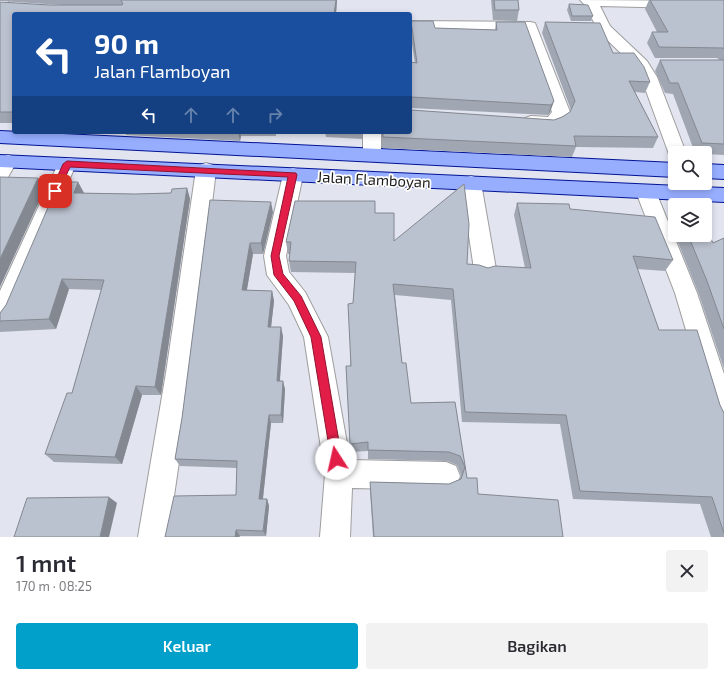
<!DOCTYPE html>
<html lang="id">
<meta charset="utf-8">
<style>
body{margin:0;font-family:"Exo 2",sans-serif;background:#f2f2f3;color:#2b2b33;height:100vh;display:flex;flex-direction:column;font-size:15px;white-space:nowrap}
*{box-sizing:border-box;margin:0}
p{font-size:13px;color:#7c7c81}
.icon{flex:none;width:22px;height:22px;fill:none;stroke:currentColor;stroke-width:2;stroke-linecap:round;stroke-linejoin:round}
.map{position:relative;height:537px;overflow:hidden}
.sheet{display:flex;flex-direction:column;background:#fff;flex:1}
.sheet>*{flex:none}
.banner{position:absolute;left:12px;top:12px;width:400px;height:122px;border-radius:4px;box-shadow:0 2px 6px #0003;background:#1a4fa0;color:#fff;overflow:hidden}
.fabs{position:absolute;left:668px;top:146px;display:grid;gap:8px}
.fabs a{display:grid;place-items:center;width:44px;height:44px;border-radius:4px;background:#fff;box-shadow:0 2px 6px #0003;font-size:20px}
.pin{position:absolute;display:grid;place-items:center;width:34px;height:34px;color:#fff;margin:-17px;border-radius:8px;box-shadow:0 2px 6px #0006}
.me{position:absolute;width:44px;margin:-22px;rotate:350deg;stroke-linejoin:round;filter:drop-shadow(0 0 3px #0008)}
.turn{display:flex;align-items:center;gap:14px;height:84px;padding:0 16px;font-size:18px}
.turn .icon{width:52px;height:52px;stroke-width:2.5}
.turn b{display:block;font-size:28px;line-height:34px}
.lanes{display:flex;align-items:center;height:38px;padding:0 16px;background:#0003;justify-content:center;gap:20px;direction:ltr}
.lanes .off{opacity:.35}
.round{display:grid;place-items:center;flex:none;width:42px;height:42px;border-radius:4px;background:#f2f2f3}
.headline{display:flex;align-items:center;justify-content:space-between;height:68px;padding:0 16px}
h1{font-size:24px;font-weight:600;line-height:30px}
.button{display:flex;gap:8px;margin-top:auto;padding:8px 16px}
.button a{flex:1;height:46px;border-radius:4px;background:#00a0ca;color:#fff;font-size:16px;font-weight:600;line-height:46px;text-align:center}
.button a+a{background:#f2f2f3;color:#2b2b33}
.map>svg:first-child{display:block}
</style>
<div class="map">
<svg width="724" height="537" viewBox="0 0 724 537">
<rect width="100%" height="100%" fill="#e2e4ef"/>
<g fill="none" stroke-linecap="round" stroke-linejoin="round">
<defs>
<g id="street">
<path d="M0 0H9L5 6 0 7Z"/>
<path d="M580 0 724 1V9L600 6 610 26 647 61 657 77 686 153H675V159L670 157 641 77 635 67 598 31 586 6Z"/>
<path d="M410 21 530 22 535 23 570 112C563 131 542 130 525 126L522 122 525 118 531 116 548 117 552 112 524 30 410 29Z"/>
<path d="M363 132H381V155L379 159 372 161 365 159 363 155Z"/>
<path d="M8 155 15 157 17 161 7 179 0 181V159L1 157Z"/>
<path d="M67 158 74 159 76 164 13 314 9 321 0 323V291L58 164 60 159Z"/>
<path d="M206 163 213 165 216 170 192 373 168 537H138L166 373 196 170 199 165Z"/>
<path d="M293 168 300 170 303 175 286 256 289 272 305 292 328 337 350 460 446 462 456 466 460 476 456 486 446 490 352 488 350 537H320L325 474 304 337 289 305 267 275 264 256 283 175 286 170Z"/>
<path d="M471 176 478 178 481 183 496 269 493 275 485 278 477 275 474 269 461 183 464 178Z"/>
<path d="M646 185 653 187 656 192 697 293 724 374V426L715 423 711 414 675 293 636 192 639 187Z"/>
</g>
<g id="primary">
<path d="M0 131 675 163V177L0 143Z"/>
<path d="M0 155 724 188V202L0 167Z"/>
<path d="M705 164 724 165V179L705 178Z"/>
</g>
</defs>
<use href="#street" stroke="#9e9e9e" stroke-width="2"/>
<use href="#primary" stroke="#001396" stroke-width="2"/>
<use href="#street" fill="#fff" fill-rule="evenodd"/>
<use href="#primary" fill="#97aeff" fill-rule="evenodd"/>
</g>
<g fill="#a1a7b2">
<path d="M0 0H337L336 14H14V123H0V2L49 5H62L0 1Z"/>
<path d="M491 0H518L519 10 517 21 493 20Z"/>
<path d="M649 0H724V155L705 154V153H695L673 94 665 93 655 71 660 60 721 61 717 58H655L647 43 652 32H657L645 9Z"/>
<path d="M569 4 593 16 591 21H571L567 10Z"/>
<path d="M411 21 435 28 495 30 496 22 554 101 550 112 548 115 410 108 411 110 554 120 562 117 570 112 571 110 542 33 545 22 613 53 650 82 645 93 635 92 658 137 653 148 576 147 572 157 382 148V132H410V62L415 63 410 31Z"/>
<path d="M125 132H276V136H241L240 141 126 135Z"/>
<path d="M325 132H362V139L326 137Z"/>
<path d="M78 182 84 193 135 194 171 193 187 188 190 199 161 395H142L122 464 54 462 45 454 72 393 102 290 69 289 56 329 0 332V313L6 305Z"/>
<path d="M210 200 273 212 263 254H253L247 290 272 291 274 301 271 327 283 336 280 381 285 389 283 423H271L263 499H267L269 506 266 536H240L239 537H165L236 495 237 468 180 466 175 459 182 418Z"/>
<path d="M517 203 570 209 673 260 665 271 637 269 659 330 720 405 724 413V537H711L700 504 573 499 560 424 462 422 451 300 395 295 402 363 411 403 455 402 467 478 478 494 563 537H373L370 490V482L449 484 460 479 461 475 457 465 447 461 368 459V451L351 452 346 366H350L353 303 355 273 291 272 289 261 290 254H288L286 242 375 213 394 241 467 264 488 268H525L514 215Z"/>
<path d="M675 228V235L673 231Z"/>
<path d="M675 235H705L713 243 724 238V369L698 292Z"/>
</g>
<g fill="#838891">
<path d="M336 0H337L336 14H334Z"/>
<path d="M554 101 550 112 548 115 551 105Z"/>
<path d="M238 132H240L241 136 240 141Z"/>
<path d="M38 178 45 189 0 287V259Z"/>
<path d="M78 182 84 193 80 204 74 193Z"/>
<path d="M187 188 190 199 161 395 155 387Z"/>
<path d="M271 202 273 212 263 254 261 243Z"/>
<path d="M250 243 253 254 245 300 242 290Z"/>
<path d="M62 279 69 289 56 329 49 319Z"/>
<path d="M272 291 274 301 270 336 268 327Z"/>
<path d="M281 327 283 336 279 390 277 381Z"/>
<path d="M283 381 285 389 283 423 281 415Z"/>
<path d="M136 386 142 395 122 464 115 457Z"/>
<path d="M269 415 271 423 262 506 259 499Z"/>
<path d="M109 497 117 503 109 537H100Z"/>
<path d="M267 499 269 506 266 536 263 531Z"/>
<path d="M236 530 240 536 239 537H235Z"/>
</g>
<g fill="#bbc2cf" stroke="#838891">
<path d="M121 0H336L334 14H14V112H0V2L49 5H122L123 4Z"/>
<path d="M494 0H518L519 10H495Z"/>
<path d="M650 0H724V49L723 48 659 47 652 32H668Z"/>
<path d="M569 4 588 5 593 16H572Z"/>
<path d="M411 21H433L435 28 497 30 496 22H525L554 101 551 105 411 97 410 98V62L417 63Z"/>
<path d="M545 22 600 23 613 53H634L644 67 650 82 629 81 658 137 574 136 576 146 383 137V132H410V104L411 110 554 120 562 117 570 112 575 101Z"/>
<path d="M660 60H724V144L702 143 678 83H670Z"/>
<path d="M0 177 38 178 0 259Z"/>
<path d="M59 182H78L74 193 135 194 171 193 172 189 187 188 155 387 136 386 115 457 45 454 67 393H72L104 280 62 279 49 319 0 321V313L6 305Z"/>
<path d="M464 184 469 224 467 264 479 265 488 268 495 266 531 268 517 203 569 204 570 209 655 217 673 260 633 256 659 330H697L720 405 724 413V533L712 497 580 491 566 415 465 412 453 289 393 284 402 363H406L411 403 455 402 467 478H477L478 494 558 500 563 537H374L370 482 449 484 461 479 465 467 460 456 449 452 368 450V442L350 444 346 366H351L348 304 353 303 356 262 289 261 291 242H286L295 201H375V213H394V241Z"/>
<path d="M210 200 271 202 261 243H250L242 290 272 291 268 327H281L277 381H283L281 415H269L259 499H267L263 531 236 530 235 537H165L174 496 236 495 237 461 175 459 182 418Z"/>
<path d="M705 227 713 243 724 238V329L707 281 688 235H705Z"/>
<path d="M109 497 100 537H14L27 498Z"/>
</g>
<path fill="#e11d48" stroke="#92132f" d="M67 161 296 173 297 175 279 256 283 274 301 296 321 337 342 459 340 463 336 464 332 463 331 459 311 337 294 301 274 275 271 256 288 177 70 167 58 193H52L51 191 63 164Z"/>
<g text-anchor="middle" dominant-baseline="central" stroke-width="3.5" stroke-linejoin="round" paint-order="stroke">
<g font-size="15" fill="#1d1d1d" stroke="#fff">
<text transform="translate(374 179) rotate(3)">Jalan Flamboyan</text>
</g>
</g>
</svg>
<div class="fabs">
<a><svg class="icon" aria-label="search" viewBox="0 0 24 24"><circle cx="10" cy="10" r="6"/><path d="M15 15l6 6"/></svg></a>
<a><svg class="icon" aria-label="layers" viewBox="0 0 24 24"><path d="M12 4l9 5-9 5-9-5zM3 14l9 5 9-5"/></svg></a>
</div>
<div class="pin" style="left:55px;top:191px;background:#d93025"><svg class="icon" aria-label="arrive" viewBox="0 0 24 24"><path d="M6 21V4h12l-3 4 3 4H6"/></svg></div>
<svg class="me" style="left:336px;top:459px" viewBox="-20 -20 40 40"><circle r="19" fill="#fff"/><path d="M0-13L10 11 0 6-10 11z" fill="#e11d48"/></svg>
<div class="banner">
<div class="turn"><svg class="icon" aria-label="left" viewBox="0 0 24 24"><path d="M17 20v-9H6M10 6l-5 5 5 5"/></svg><div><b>90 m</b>Jalan Flamboyan</div></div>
<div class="lanes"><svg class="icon" aria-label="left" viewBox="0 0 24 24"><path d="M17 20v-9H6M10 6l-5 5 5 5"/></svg><svg class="icon off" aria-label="ahead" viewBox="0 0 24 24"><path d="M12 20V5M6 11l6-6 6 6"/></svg><svg class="icon off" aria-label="ahead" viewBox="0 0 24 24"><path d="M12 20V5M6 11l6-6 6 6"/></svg><svg class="icon off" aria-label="right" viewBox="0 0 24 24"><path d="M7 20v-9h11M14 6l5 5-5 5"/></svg></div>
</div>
</div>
<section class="sheet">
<div class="headline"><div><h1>1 mnt</h1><p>170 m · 08:25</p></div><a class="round"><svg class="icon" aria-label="close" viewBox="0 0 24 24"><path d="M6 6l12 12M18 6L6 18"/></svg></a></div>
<div class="button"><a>Keluar</a><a>Bagikan</a></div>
</section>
